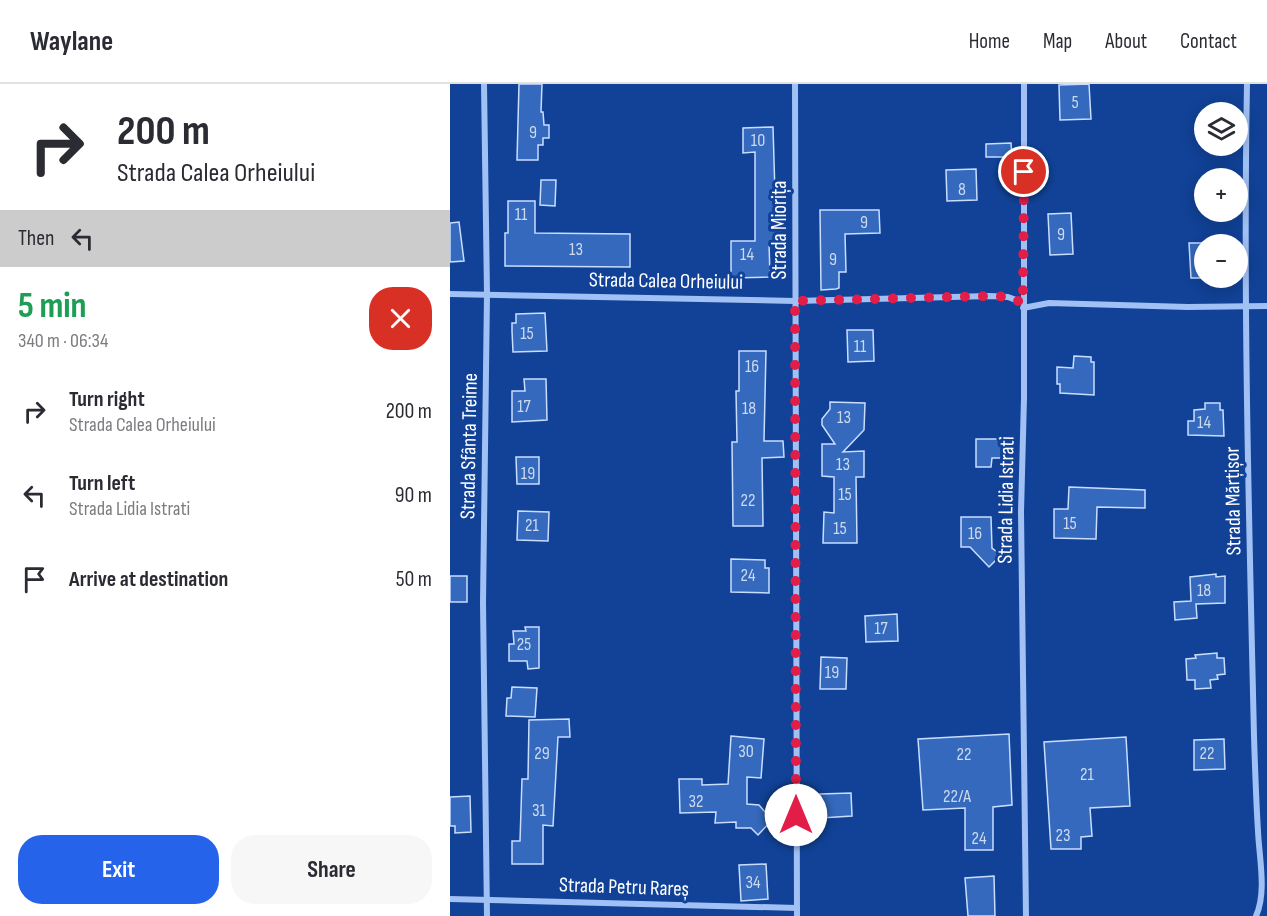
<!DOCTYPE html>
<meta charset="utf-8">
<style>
body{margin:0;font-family:"Sofia Sans Condensed",sans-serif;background:#f7f7f7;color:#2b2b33;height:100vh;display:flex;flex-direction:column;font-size:22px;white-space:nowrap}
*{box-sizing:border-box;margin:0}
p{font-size:20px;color:#7c7c81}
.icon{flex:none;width:33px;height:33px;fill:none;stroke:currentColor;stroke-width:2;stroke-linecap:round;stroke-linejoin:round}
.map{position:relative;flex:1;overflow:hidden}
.sheet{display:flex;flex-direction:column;background:#fff;width:450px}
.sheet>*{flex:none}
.guide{background:#fff;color:#2b2b33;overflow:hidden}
.fabs{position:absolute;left:744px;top:18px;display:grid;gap:12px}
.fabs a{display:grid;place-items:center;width:54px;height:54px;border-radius:50%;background:#fff;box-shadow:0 3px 15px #0003;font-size:30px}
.pin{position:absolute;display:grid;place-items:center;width:51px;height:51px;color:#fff;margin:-26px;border:3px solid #fff;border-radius:50%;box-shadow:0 2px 6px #0007}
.me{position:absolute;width:66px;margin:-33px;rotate:0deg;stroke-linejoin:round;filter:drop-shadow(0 0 4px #0008)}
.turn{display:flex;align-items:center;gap:21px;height:126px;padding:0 18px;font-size:27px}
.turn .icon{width:78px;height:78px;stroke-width:2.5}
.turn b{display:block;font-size:42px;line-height:51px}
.then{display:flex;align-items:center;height:57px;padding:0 18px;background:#0003;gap:12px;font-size:22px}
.round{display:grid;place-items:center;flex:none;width:63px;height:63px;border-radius:24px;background:#f7f7f7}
.head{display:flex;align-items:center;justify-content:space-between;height:102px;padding:0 18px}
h1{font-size:36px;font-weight:700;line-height:45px;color:#1e9e55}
.primary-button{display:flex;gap:12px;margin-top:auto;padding:12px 18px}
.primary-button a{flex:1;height:69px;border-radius:24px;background:#2563eb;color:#fff;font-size:24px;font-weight:700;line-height:69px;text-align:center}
.primary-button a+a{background:#f7f7f7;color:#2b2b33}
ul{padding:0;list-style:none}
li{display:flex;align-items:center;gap:18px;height:84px;padding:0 18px}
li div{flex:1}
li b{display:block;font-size:22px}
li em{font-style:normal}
header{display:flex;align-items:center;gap:36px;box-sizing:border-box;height:84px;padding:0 30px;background:#fff;border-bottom:2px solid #e1e1e2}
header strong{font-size:28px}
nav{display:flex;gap:33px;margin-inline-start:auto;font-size:21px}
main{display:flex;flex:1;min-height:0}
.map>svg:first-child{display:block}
</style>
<header>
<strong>Waylane</strong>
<nav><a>Home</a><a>Map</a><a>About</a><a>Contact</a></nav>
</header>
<main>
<section class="sheet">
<div class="guide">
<div class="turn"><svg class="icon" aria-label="right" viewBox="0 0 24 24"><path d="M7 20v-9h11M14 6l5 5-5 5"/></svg><div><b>200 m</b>Strada Calea Orheiului</div></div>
<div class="then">Then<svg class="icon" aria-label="left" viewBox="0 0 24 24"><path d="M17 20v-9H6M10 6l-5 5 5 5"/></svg></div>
</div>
<div class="head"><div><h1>5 min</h1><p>340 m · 06:34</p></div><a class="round" style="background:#d93025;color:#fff"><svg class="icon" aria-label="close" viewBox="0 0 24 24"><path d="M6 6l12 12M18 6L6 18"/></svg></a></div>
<ul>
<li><svg class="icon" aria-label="right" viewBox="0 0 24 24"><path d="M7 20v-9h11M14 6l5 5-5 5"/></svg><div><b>Turn right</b><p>Strada Calea Orheiului</p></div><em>200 m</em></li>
<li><svg class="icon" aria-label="left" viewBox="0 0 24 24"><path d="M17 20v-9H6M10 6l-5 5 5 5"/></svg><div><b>Turn left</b><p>Strada Lidia Istrati</p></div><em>90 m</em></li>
<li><svg class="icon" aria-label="arrive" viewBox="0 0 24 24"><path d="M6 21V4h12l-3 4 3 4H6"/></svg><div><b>Arrive at destination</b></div><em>50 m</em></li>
</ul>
<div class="primary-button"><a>Exit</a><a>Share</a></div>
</section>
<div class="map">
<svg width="817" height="832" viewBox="0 0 817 832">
<rect width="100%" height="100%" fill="#114297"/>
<g fill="#3469bd" stroke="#c9ddfe" stroke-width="1.5">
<path d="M69 0H92L91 28H93L94 41H99V54H93V61H88V76H67Z"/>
<path d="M639 0 641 35 610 36 609 1Z"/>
<path d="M323 43 326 143H330L331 157 319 158 320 193 281 194V157H305V68L293 69V44Z"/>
<path d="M561 59 562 73H536V60Z"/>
<path d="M526 85 527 116 497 117 496 86Z"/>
<path d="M91 96H106L105 122 90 121Z"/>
<path d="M58 117H85V149L180 150V183L55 182V149H58Z"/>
<path d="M370 126H429L430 149 395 150 396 188H389V204L386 205 371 206Z"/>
<path d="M621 129 623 170 600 171 598 130Z"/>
<path d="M9 138 14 177 0 178V139Z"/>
<path d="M739 159H754V194H741Z"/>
<path d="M95 229 97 267 63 268 62 247V239H66V230Z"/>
<path d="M397 246H423L424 277 398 278Z"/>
<path d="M289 267H316L314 357H333L334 373 312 374 313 442H283L282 358H287L286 307H289Z"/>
<path d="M624 272 641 273V278H644V311L610 309V300H607V283L623 284Z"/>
<path d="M74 295H96L97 336 62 338V307H75Z"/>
<path d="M380 318 415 319 414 346 393 368 414 367V393H406L407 459H373L374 428 384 429V393L372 392V360H385L372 341V335L380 325Z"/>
<path d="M755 319H770V326H773L774 352 738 351V337H744V326L755 325Z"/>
<path d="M526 355H558V374H542L541 383H526Z"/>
<path d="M66 373H89V400H67Z"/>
<path d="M619 403 695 406V424L647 423 646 455 604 454V425H618Z"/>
<path d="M68 427 99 428 98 457 67 456Z"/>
<path d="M511 433H541L542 464 551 471 539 483 520 463H511Z"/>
<path d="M281 475 315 476V484H319V509L281 508Z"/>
<path d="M766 490V493L775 492V519L746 520 747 534 725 536 724 518 741 517 740 493Z"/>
<rect x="0" y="492" width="17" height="26"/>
<path d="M447 530 448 557 416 558 415 532Z"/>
<path d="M75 543H89V584L78 585 77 577H59V560H64L63 547H76Z"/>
<path d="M767 569V574H774L775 590 767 591 768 595 760 596 761 604 745 605V596H737L736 575 746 574 745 571Z"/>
<path d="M371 573 397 574 396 605H370Z"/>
<path d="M62 603 87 604 85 633 56 632 57 614H61Z"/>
<path d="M119 635 120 653H108L103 742 93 741V780H62V757H70L72 695H78L79 636Z"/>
<path d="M559 650 562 721 543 723V766H515V724L473 726 468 655Z"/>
<path d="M281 652 314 655 311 694 297 693V720L309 721 322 736 308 751 301 744H286V738L265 739 266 728 230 729 229 695H252V701L278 700Z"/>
<path d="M676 653 680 722 640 724 642 752 631 753V765H601L594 658Z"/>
<path d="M774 655 775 685 744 686V656Z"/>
<path d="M401 709 402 732 371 734 370 710Z"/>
<path d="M20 712 21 748 5 749V742H0V713Z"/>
<path d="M316 780 318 815 291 817 289 781Z"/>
<path d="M544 792 545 832H518L515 794Z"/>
</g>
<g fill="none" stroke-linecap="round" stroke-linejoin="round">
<g stroke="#a1c1f4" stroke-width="6">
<path d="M34 0 37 210 33 519 37 832"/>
<path d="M345 0 347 832"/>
<path d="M574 0V314L571 428 576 832"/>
<path d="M797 0C793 217 799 435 804 652 805 684 806 715 808 747 809 773 817 808 806 832"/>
<path d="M0 210 345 217 540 212 558 213 574 219"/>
<path d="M573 224 599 219 738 223 817 222"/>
<path d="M0 815 347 824"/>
</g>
</g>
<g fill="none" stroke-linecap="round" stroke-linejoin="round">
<path stroke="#e11d48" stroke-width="10" stroke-dasharray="0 18" d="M346 731 345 217 540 212 558 213 573 219 574 88"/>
</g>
<g text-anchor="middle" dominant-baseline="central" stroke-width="6" stroke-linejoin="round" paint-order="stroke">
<g font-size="18" fill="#ccdaee">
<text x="625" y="18">5</text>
<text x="83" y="48">9</text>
<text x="308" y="56">10</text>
<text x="512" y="105">8</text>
<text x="71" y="130">11</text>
<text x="414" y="138">9</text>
<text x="611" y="150">9</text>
<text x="126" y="165">13</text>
<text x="297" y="170">14</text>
<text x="383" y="175">9</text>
<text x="77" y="249">15</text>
<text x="410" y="262">11</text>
<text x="302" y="282">16</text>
<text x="74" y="322">17</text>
<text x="299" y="324">18</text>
<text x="394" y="333">13</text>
<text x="754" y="338">14</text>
<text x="393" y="380">13</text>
<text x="78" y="389">19</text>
<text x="395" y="410">15</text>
<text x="298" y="416">22</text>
<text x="620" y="439">15</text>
<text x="82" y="441">21</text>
<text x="390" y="444">15</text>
<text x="525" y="449">16</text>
<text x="298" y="491">24</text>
<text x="754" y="506">18</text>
<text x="431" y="544">17</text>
<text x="74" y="560">25</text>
<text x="382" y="588">19</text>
<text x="296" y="667">30</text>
<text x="92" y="669">29</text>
<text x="757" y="669">22</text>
<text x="514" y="670">22</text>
<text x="637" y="690">21</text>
<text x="507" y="712">22/A</text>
<text x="246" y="717">32</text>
<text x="89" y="726">31</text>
<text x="613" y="751">23</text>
<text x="529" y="754">24</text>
<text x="303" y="798">34</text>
</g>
<g font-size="21" fill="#fff" stroke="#114297">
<text transform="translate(329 146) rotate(-90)">Strada Miorița</text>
<text transform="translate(216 197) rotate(1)">Strada Calea Orheiului</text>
<text transform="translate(19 362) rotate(-89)">Strada Sfânta Treime</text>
<text transform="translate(556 416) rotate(-89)">Strada Lidia Istrati</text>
<text transform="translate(783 417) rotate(-91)">Strada Mărțișor</text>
<text transform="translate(174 803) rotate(2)">Strada Petru Rareș</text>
</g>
</g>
</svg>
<div class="fabs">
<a><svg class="icon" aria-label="layers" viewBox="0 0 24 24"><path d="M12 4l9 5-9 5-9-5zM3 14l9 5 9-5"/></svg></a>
<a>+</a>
<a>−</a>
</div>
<div class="pin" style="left:574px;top:88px;background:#d93025"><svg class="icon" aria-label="arrive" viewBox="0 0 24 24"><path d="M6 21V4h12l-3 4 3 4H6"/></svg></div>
<svg class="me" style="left:346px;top:731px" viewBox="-20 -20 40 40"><circle r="19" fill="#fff"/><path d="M0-13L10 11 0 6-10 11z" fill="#e11d48"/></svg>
</div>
</main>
